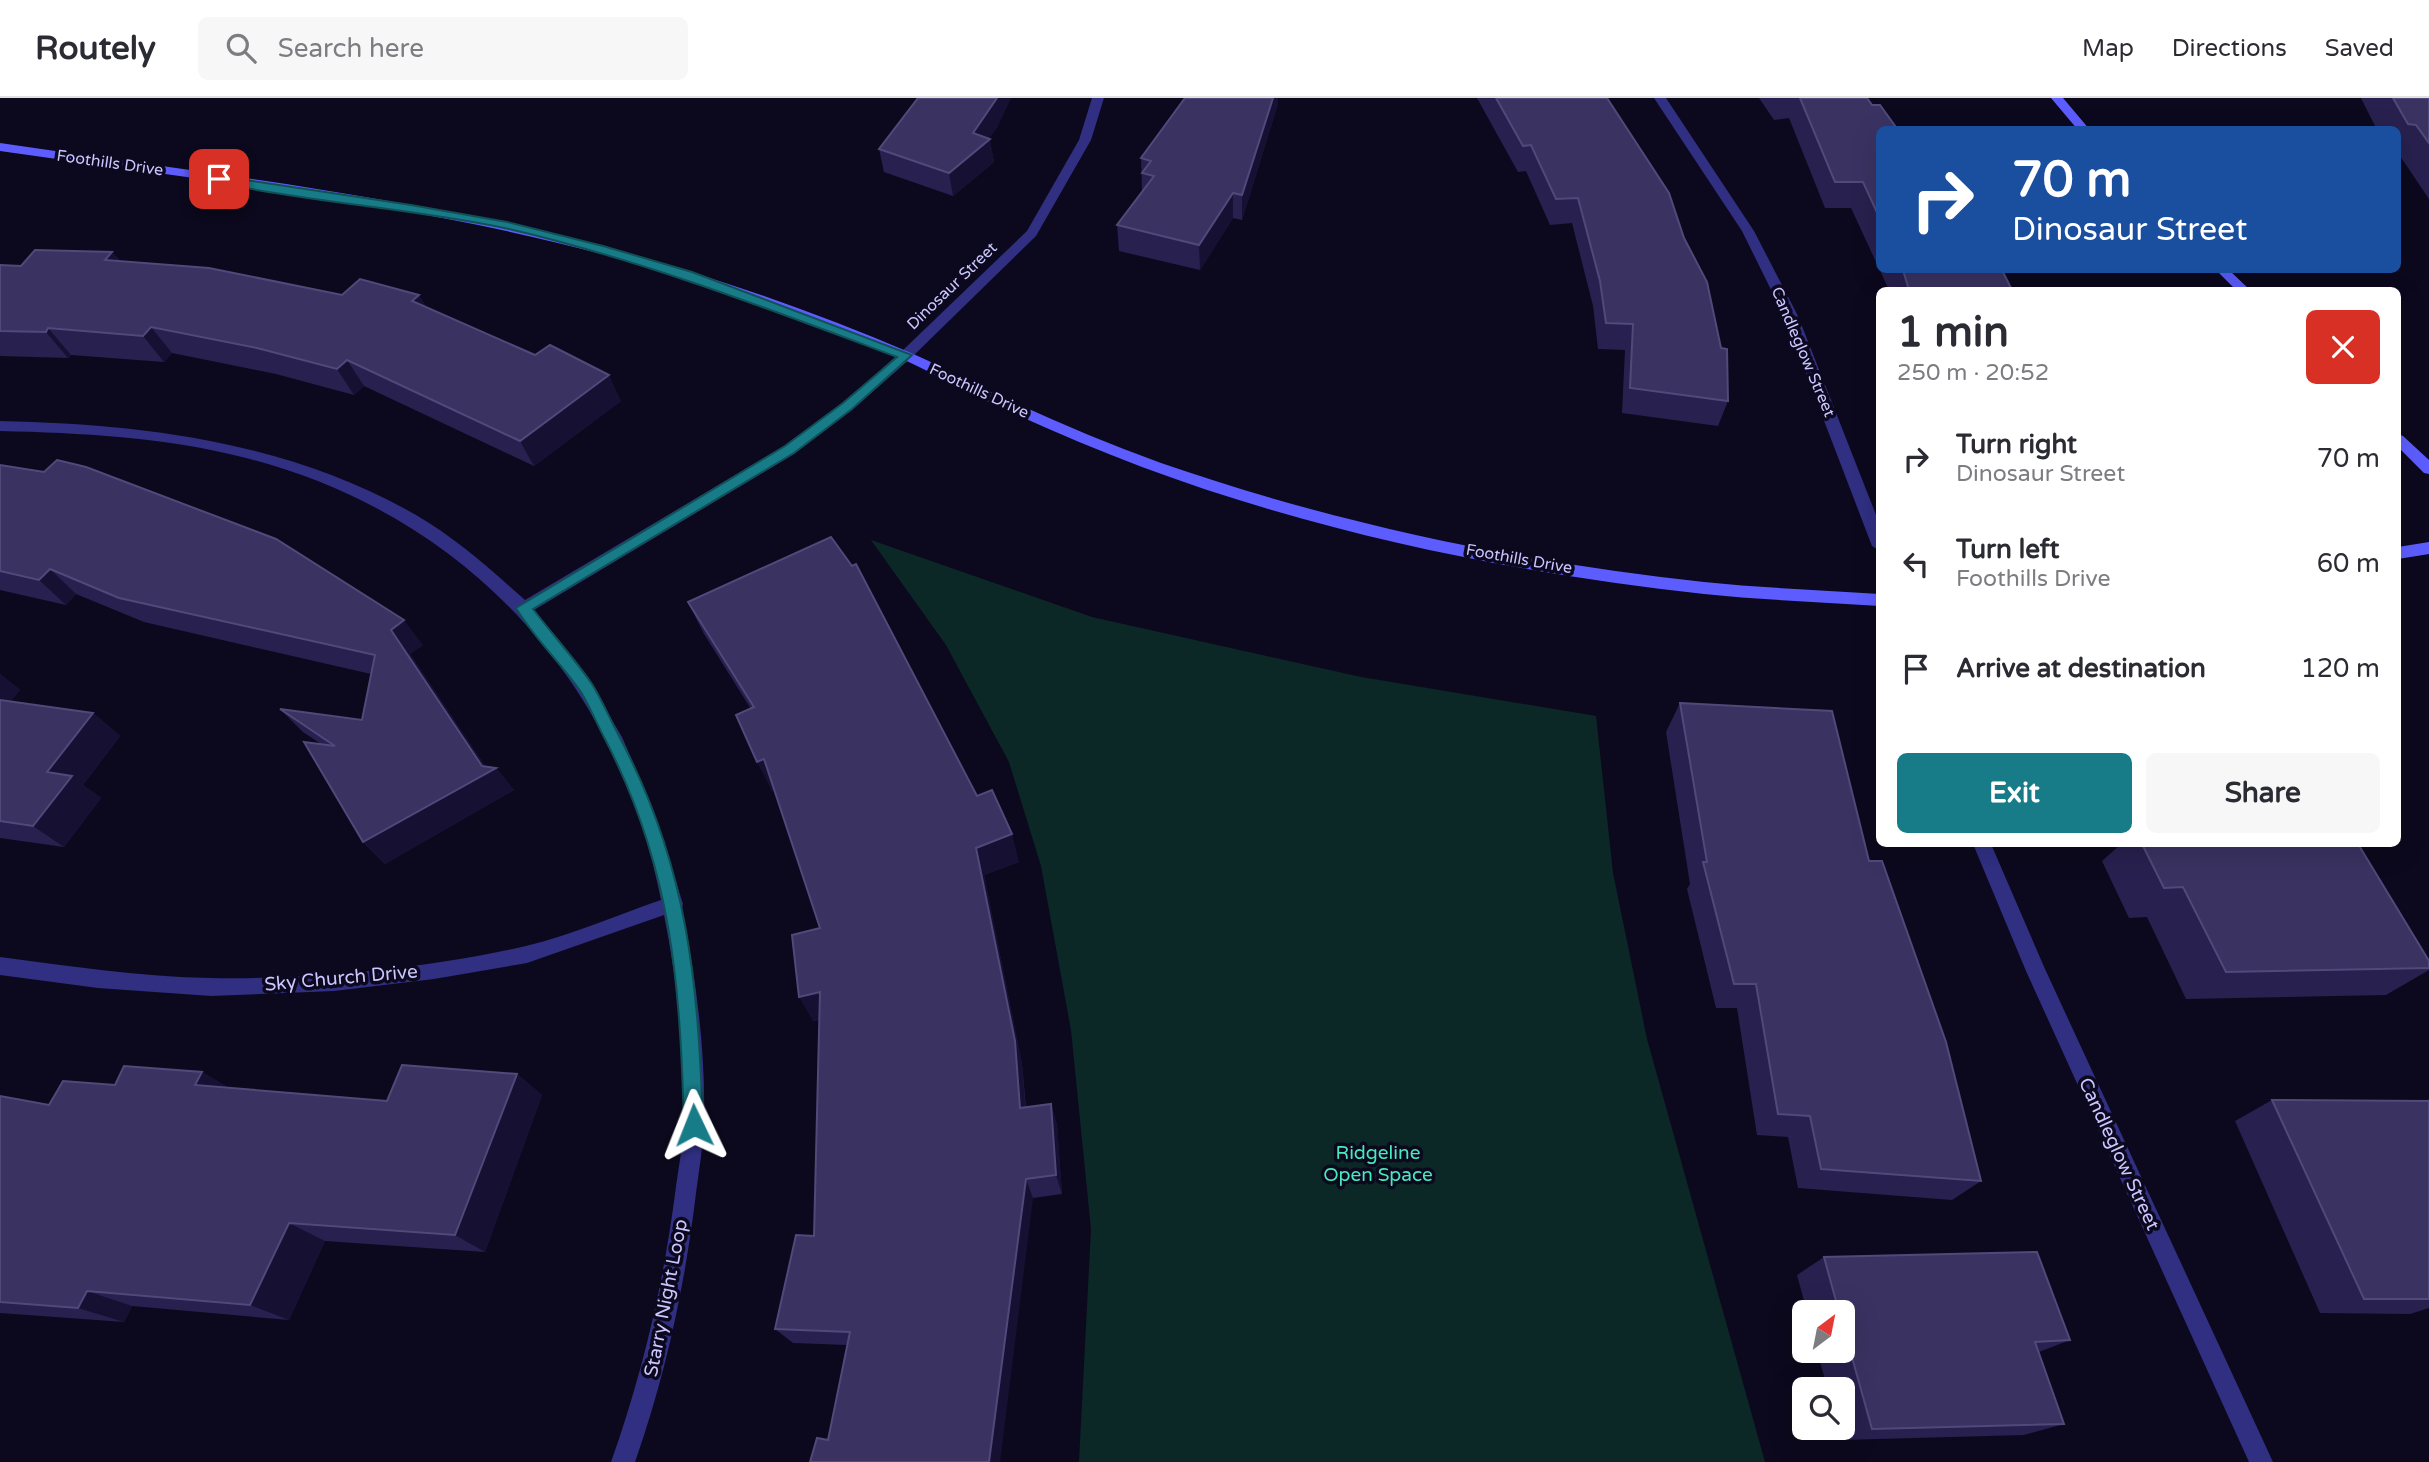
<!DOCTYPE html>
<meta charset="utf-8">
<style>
body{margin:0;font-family:"Varela Round",sans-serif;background:#f7f7f7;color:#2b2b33;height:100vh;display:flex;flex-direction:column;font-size:26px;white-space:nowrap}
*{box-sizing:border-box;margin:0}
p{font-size:23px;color:#7c7c81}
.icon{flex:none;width:38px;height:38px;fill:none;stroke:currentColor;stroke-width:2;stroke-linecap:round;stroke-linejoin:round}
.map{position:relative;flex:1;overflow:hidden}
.drawer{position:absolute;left:1876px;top:189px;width:525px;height:560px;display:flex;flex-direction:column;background:#fff;border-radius:10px;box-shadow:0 7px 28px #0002}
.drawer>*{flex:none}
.top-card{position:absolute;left:1876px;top:28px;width:525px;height:147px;border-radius:10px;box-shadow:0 7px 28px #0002;background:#1a4fa0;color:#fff;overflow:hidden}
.needle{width:46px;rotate:32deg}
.tools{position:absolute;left:1792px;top:1202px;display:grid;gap:14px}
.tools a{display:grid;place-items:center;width:63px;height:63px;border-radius:10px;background:#fff;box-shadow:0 7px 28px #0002;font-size:35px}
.pin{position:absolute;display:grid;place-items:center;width:60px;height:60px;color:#fff;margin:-30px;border-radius:14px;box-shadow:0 4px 10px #0006}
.me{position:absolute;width:77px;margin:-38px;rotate:358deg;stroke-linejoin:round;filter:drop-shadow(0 0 5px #0008)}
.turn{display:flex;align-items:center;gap:24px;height:147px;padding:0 21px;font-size:32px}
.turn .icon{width:91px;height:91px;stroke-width:2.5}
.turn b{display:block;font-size:49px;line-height:60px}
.round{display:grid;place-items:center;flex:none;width:74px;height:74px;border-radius:10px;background:#f7f7f7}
.headline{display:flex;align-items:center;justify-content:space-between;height:119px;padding:0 21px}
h1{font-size:42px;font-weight:700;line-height:52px}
.primary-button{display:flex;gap:14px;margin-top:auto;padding:14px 21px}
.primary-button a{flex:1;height:80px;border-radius:10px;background:#187c88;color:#fff;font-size:28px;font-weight:700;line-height:80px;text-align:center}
.primary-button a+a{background:#f7f7f7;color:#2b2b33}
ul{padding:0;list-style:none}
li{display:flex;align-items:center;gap:21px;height:105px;padding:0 21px}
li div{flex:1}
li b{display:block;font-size:26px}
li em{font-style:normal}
header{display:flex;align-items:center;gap:42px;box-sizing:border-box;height:98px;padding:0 35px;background:#fff;border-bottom:2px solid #e1e1e2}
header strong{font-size:33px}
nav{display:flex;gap:38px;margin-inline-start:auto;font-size:24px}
.search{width:490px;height:63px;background:#f7f7f7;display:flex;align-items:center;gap:18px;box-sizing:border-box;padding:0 24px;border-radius:10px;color:#7c7c81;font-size:26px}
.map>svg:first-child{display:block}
</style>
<header>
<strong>Routely</strong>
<div class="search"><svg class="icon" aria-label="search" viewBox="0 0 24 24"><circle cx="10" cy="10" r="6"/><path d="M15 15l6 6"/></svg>Search here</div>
<nav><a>Map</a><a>Directions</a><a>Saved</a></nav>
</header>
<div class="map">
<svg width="2429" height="1364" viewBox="0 0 2429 1364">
<rect width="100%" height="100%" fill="#0c091e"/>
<path fill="#0c2826" d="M871 442 1092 519 1361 579 1596 618 1613 775 1647 941 1765 1364H1079L1091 1131 1071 932 1041 768 1009 664 946 547Z"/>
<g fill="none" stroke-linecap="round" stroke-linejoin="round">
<g fill="#302f82" fill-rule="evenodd">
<path d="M1092 0H1104L1091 42 1036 138 911 260 853 311 794 356 534 512 579 567 622 639 653 711 683 806 682 810C696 881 706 954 704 1026 703 1049 699 1072 696 1095 685 1187 666 1276 635 1364H611C642 1277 663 1188 675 1096 678 1072 683 1048 684 1023 684 954 678 885 664 817L527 865 434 881 334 893 211 898 98 890 0 877V859C70 868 140 879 211 880 307 882 432 870 526 848 572 837 617 817 661 802 618 580 461 413 242 359 163 339 81 335 0 333V323C144 326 289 344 416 417 456 440 490 471 525 502L784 348 843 305 901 254 1027 133 1079 42Z"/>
<path d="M1654 0H1666L1754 133 1798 218 1880 427V453L1872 448 1784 218 1742 133Z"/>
<path d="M1973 746H1991L2045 871 2273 1364H2249L2026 873Z"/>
</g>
<g fill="#5d5dff" fill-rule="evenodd">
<path d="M2051 0H2063L2090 32H2078Z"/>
<path d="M0 45C232 79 466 104 691 174 765 197 839 224 911 255 935 265 957 278 981 289 1040 317 1100 343 1161 365 1337 426 1519 464 1704 484 1762 490 1821 492 1880 496V508C1821 504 1762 502 1704 496 1514 475 1322 436 1142 369 1084 347 1028 323 972 296 948 285 926 271 902 261 830 230 756 202 682 179 461 110 229 86 0 53Z"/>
<path d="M2216 172H2229L2250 192H2236Z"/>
<path d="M2398 336 2403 338 2429 362V376L2424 375 2398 349Z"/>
<path d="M2429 444V456L2398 461V449Z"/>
</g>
</g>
<g fill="#28204e">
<path d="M1185 0H1278V6L1242 122 1233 120 1200 172 1119 153 1117 127 1142 94 1141 60Z"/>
<path d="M1477 0H1607L1728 303 1718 328 1622 315 1625 252 1598 251 1593 208 1572 125 1550 127 1526 73 1518 74Z"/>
<path d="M1759 0H1867L1880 32V172H2002L2012 192H1889L1851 110H1825L1789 20 1774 22Z"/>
<path d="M2361 0H2429V101L2398 55V32H2377Z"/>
<path d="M998 28 989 40 994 64 953 98 884 74 879 51Z"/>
<path d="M112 154 120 163 342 197H419L426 209 621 303 534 368 364 288 354 297 276 276 172 255 164 264 71 257 68 260 0 258V167L21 168Z"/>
<path d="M0 367 423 547 410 556 485 668 496 670 514 692 385 766 363 744 321 646 303 634 280 611 362 622 371 576 144 524 76 496 66 507 0 492Z"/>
<path d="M688 504 977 698 1019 764 984 777 1022 966 1026 1009 1051 1006 1057 1027 1062 1096 1033 1100 828 1342 847 1247 793 1245 775 1231 814 1138 819 922 813 923 820 830 774 692 772 693 751 611 704 536Z"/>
<path d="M0 576 20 592 10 604 93 615 120 638 83 687 101 700 64 749 0 740Z"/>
<path d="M1680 605 1869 763 1981 1083 1952 1102 1798 1090 1788 1039 1757 1037 1737 910H1716L1687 791 1690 786 1666 634Z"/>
<path d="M2121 746H2358L2429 863V872L2386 897 2186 901 2147 819 2129 820 2102 763Z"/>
<path d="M202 974 229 990 387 1003 517 976 542 997 485 1154 325 1143 289 1222 132 1208 124 1224 0 1215V998L49 1007 115 987Z"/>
<path d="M2429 1001V1210L2410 1216 2320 1215 2235 1023 2272 1002 2424 1003Z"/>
<path d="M1824 1159 2070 1242 2039 1254 2064 1326 2024 1337 1841 1342 1838 1330H1843V1292H1828L1817 1253H1843V1214H1807L1797 1177Z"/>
</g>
<g fill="#161033">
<path d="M997 0H1011L998 28 987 43 990 41 994 64 953 98 949 75 973 35Z"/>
<path d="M1273 0H1278V6L1242 122V97Z"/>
<path d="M1233 95V120L1200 172 1199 147Z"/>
<path d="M112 154 133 180 105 162Z"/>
<path d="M419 197 434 223 412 203Z"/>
<path d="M151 229 172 255 164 264 143 238Z"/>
<path d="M48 230 71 257 68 260 46 234Z"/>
<path d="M347 262 364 288 354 297 337 271Z"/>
<path d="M609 277 621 303 534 368 520 343Z"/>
<path d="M50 471 76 496 66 507 39 482Z"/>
<path d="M404 522 423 547 410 556 489 674 496 670 514 692 385 766 363 744 482 668 391 532Z"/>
<path d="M0 576 20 592 0 616Z"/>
<path d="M93 615 120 638 83 687 101 700 64 749 33 728 47 674Z"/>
<path d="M764 661 778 690 772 693 757 664Z"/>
<path d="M1012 736 1019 764 984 777 1022 966 1027 1031 1020 1010 976 750Z"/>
<path d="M820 894 834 918 813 923 799 899Z"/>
<path d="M202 974 239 996 195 987Z"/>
<path d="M517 976 542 997 485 1154 455 1137Z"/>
<path d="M1051 1006 1057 1027 1062 1096 1056 1077Z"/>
<path d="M1026 1081 1033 1100 1000 1364H989Z"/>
<path d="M289 1125 325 1143 289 1222 250 1207Z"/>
<path d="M87 1193 132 1208 124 1224 78 1210Z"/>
</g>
<g fill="#3a3261" stroke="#50497a" stroke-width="2">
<path d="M918 0H997L973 35 990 41 949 75 879 51Z"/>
<path d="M1185 0H1273L1242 97 1233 95 1199 147 1117 127 1154 78 1142 75 1151 63 1141 60Z"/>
<path d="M1496 0H1607L1669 95 1684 140 1707 184 1721 250 1727 251 1728 303 1630 290 1633 226 1606 225 1600 183 1578 100 1556 101 1531 47 1523 48Z"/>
<path d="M1800 0H1867L1872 7H1880L1898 32H1880V121L1863 84H1835Z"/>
<path d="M2393 0H2429V45L2416 27 2408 26Z"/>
<path d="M35 152 112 154 105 162 209 170 342 197 360 181 419 197 412 203 535 257 550 247 609 277 520 343 347 262 337 271 257 250 151 229 143 238 48 230 46 234 0 233V167L21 168Z"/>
<path d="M1903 172H2002L2012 192H1909Z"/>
<path d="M57 362 86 369 276 441 404 522 391 532 482 668 496 670 363 744 304 644 335 648 280 611 362 622 375 557 119 500 50 471 39 482 0 473V367L44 374Z"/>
<path d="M831 439 852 468 856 466 977 698 992 692 1012 736 976 750 1015 943 1020 1010 1051 1006 1056 1077 1026 1081 989 1364H810L817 1340 828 1342 850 1234 775 1231 796 1137 814 1138 820 894 799 899 792 837 820 830 764 661 757 664 736 617 754 609 688 504Z"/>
<path d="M0 602 93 615 47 674 72 678 33 728 0 723Z"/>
<path d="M1680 605 1832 613 1869 763H1882L1946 944 1981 1083 1821 1071 1810 1018 1778 1016 1756 886H1734L1703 764H1707Z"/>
<path d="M2142 746H2358L2429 863V870L2226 874 2183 789 2164 790Z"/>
<path d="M402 967 517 976 455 1137 289 1125 250 1207 87 1193 78 1210 0 1204V998L49 1007 63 983 115 987 124 968 202 974 195 987 387 1003Z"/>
<path d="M2272 1002 2429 1003V1201H2364Z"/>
<path d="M2037 1154 2070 1242 2035 1244 2064 1326 1872 1331 1843 1227V1214H1839L1824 1159Z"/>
</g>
<path fill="#187c88" stroke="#105158" stroke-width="2" d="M219 78 411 107 507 124 603 148 692 174 912 257 852 311 794 355 533 511C552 536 574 560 592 586 602 602 610 621 619 638 688 768 698 883 703 1027L700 1034 694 1036 687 1034 684 1027C680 886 672 770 605 641 597 626 590 609 581 594 561 565 534 540 516 510L785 348 843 305 897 259C769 211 642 162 509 131 412 110 312 105 215 84L214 81Z"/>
<g text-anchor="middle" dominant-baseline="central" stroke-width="7" stroke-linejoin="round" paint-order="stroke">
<g font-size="16" fill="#cbc6ff" stroke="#0c091e">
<text transform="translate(110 65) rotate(8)">Foothills Drive</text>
<text transform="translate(952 188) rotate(-44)">Dinosaur Street</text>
<text transform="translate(1803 254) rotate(67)">Candleglow Street</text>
<text transform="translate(979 293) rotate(25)">Foothills Drive</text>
<text transform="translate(1519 461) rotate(10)">Foothills Drive</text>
</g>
<g font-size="19" fill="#cbc6ff" stroke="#0c091e">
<text transform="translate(341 880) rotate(-5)">Sky Church Drive</text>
<text transform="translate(2119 1056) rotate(65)">Candleglow Street</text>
<text transform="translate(666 1200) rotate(-79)">Starry Night Loop</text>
</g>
<g font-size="19" fill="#46ebbd" stroke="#0c091e">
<text x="1378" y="1055">Ridgeline<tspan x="1378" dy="22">Open Space</tspan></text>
</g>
</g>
</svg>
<div class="tools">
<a><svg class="needle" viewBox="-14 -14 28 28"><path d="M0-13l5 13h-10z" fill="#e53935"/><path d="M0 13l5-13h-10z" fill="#7c7c81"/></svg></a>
<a><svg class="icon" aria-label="search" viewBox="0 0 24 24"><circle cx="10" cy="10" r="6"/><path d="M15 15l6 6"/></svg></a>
</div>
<div class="pin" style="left:219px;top:81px;background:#d93025"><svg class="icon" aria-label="arrive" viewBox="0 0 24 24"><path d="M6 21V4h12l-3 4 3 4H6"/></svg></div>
<svg class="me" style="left:694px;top:1027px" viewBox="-20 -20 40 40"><path d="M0-17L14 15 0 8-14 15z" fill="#187c88" stroke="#fff" stroke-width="4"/></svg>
<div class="top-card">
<div class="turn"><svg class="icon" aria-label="right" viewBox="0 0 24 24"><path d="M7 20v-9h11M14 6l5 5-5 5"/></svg><div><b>70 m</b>Dinosaur Street</div></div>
</div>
<section class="drawer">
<div class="headline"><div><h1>1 min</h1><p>250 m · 20:52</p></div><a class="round" style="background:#d93025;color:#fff"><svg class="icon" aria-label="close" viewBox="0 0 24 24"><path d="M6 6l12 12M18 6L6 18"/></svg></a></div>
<ul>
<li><svg class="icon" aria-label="right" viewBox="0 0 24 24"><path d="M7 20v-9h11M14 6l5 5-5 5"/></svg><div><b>Turn right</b><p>Dinosaur Street</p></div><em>70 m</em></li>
<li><svg class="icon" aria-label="left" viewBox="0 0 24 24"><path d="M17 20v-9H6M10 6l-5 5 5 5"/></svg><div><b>Turn left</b><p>Foothills Drive</p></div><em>60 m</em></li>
<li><svg class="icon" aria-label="arrive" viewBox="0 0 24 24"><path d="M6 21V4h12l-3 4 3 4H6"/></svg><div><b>Arrive at destination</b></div><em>120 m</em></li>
</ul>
<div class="primary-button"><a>Exit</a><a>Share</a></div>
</section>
</div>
